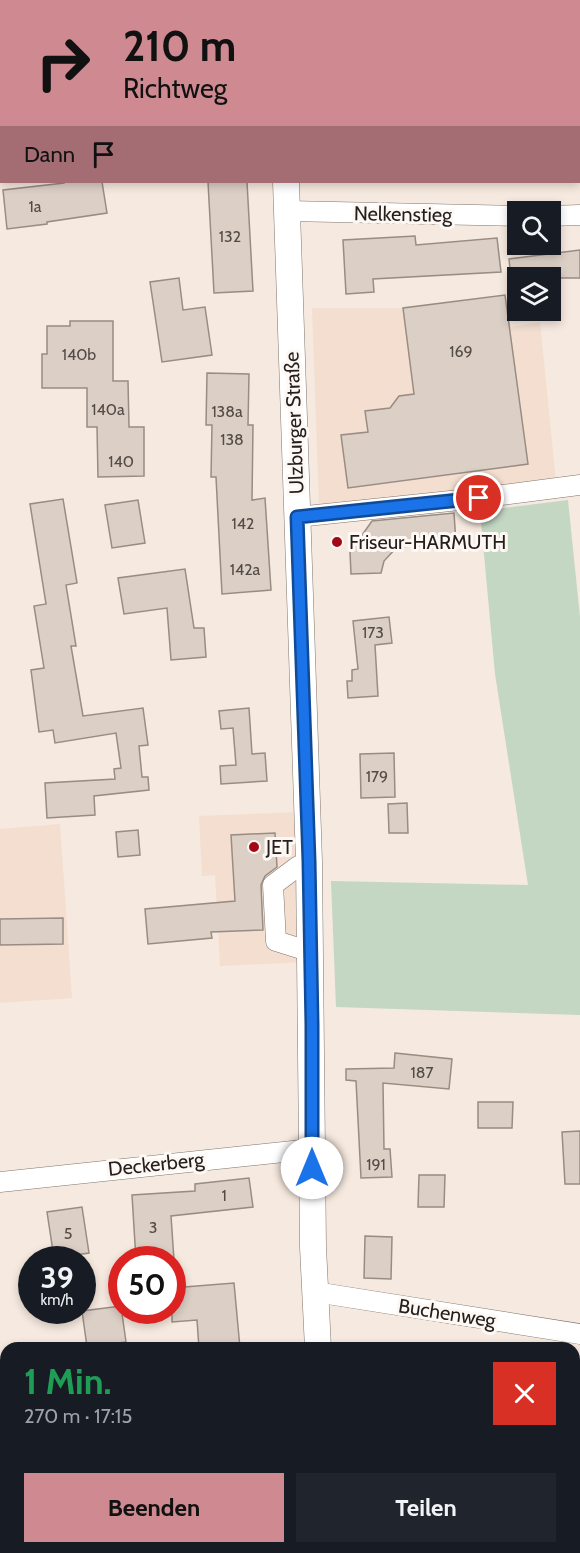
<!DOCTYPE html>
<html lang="de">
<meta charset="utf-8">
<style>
body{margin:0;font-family:Cabin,sans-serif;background:#20242c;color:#f1f3f6;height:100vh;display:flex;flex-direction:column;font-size:22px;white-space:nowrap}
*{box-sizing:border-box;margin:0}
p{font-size:20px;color:#9ea1a6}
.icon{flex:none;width:33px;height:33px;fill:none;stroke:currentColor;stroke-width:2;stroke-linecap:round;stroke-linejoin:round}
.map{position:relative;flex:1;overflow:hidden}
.drawer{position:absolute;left:0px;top:1342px;width:580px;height:212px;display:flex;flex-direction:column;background:#171b24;border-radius:18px 18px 0 0;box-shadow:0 3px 9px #0003}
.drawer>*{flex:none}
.banner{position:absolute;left:0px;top:0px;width:580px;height:183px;box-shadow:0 3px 9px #0003;background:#ce8991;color:#111;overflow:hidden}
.buttons{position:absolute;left:507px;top:201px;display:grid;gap:12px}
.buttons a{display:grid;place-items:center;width:54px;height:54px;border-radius:0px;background:#171b24;box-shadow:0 3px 9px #0003;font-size:30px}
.speed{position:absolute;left:18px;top:1246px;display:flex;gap:12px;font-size:30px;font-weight:700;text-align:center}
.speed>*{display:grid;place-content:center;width:78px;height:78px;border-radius:50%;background:#171b24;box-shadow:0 3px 9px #0003;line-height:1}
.speed small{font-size:15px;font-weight:400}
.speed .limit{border:9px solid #d22;background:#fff;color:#111}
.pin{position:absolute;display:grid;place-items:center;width:51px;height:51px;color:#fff;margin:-26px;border:3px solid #fff;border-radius:50%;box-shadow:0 2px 6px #0007}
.me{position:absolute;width:66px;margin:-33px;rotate:0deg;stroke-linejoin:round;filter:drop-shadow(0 0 4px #0008)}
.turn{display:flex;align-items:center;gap:21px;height:126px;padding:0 24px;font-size:27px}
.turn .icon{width:78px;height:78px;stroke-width:2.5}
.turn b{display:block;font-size:42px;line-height:51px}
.then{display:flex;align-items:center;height:57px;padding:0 24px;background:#0003;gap:12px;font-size:22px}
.round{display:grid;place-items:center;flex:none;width:63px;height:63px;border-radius:0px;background:#20242c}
.head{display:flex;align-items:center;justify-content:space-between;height:102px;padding:0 24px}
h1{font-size:36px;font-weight:700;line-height:45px;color:#1e9e55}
.cta{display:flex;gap:12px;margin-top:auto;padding:12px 24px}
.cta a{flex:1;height:69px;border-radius:0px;background:#ce8991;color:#111;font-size:24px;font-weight:700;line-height:69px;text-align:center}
.cta a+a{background:#20242c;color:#f1f3f6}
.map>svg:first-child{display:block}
</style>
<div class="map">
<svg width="580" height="1553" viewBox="0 0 580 1553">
<rect width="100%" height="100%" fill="#f6e9df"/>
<g fill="#f3ded0">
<path d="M505 295 511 327 540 322 556 482 319 507 312 308H403Z"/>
<path d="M300 812 307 962 220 966 215 875 202 876 199 816Z"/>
<path d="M60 824 72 998 0 1003V829Z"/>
<rect x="212" y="1548" width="100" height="5"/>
</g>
<path fill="#c4d7c3" d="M568 500 580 617V1015L336 1007 331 881 528 885 495 674 480 511Z"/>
<g fill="#dccfc6" stroke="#988c83" stroke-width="1.5">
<path d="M64 182H102L107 213 47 222V224L7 229 3 190 64 183Z"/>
<path d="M208 182H247L253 291 214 293Z"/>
<path d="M415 236 416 245 497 238 501 272 373 279 374 292 346 294 343 240Z"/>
<path d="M580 250V278H511L509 259Z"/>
<path d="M179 278 183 310 205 307 212 355 162 362 150 282Z"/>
<path d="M505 295 528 464 348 488 341 435 368 432 365 411 390 408 399 396 414 394 403 308Z"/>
<path d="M70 321H113V381H128L129 427H144V476L98 477 97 427H87V388H42V354H47V326H70Z"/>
<path d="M207 373 249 374 248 425H253L252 500 265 498 271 590 222 594 216 477H211L212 425H206Z"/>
<path d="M63 499 77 583 66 585 76 646H71L83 716 143 708 148 745 139 746 142 777H148L149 790 94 796 95 815 47 818 45 783 115 779 114 769 121 768 116 733 55 743 53 730 39 732 31 670 44 668 34 606 46 604 30 504Z"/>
<path d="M138 500 145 543 112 548 105 505Z"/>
<path d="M454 513 456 543 397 547 384 561 381 573 351 574 350 552 372 521Z"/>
<path d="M185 569 194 628H204L206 657 171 660 167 608 124 614 118 578Z"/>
<path d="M389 617 392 643 375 645 378 696 348 698 347 681H352V670L358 669 353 621Z"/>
<path d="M249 708 252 754 265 753 267 781 221 784 220 766 236 765 233 728 221 729 219 711Z"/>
<path d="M394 753 395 797 361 798 360 754Z"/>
<path d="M407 803 408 833H389L388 804Z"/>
<path d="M138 830 140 855 118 857 116 832Z"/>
<path d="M275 833 277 867 265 876 261 885 263 930 211 932 212 938 148 944 145 909 235 901 231 835Z"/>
<path d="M63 918V944L0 945V919Z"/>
<path d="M395 1053 452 1059 449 1089 383 1083 384 1149H390L392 1177 361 1178 356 1081 346 1080V1069L394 1068Z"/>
<path d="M478 1102H513L512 1128H478Z"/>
<path d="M580 1131V1184H565L562 1132Z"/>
<path d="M419 1175H445L444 1207H418Z"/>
<path d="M249 1178 253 1207 171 1216 174 1260H136L132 1195 195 1191V1184Z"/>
<path d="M82 1207 89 1253 54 1258 47 1212Z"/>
<path d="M365 1236 392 1237 391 1279 364 1278Z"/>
<path d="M234 1283 240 1348H199L197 1320 172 1322V1288Z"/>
<path d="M121 1306 126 1342 87 1347 82 1311Z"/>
</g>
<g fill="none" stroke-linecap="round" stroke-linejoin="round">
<defs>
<g id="minor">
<path d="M553 2 559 0"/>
<path d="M0 16H2"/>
<path d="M579 138 580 141"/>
<path d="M288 211 518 216"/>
<path d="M550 216 580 215"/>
<path d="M297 517 479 498 580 485"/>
<path d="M309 861 297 867 273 885 276 941 311 952"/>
<path d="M0 1182 312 1149"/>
<path d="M315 1292 580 1334"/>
</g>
<g id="major">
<path d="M252 0V2"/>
<path d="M286 182 309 861 313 1247 318 1348"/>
<path d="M331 1548 332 1553"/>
</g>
</defs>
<use href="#minor" stroke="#80756c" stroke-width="21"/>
<use href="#major" stroke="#80756c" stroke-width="27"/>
<use href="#minor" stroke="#fff" stroke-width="20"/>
<use href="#major" stroke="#fff" stroke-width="26"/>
</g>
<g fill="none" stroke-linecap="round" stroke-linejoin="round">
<defs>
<path id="route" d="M312 1168V1025L309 861 297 517 479 498"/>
</defs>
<use href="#route" stroke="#114b97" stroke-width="15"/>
<use href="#route" stroke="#1a73e8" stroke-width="10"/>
</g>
<g fill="#a30815" stroke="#fdf8f4" stroke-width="2">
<circle cx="337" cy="542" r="6"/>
<circle cx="254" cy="847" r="6"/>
</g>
<g text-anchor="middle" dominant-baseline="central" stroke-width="6" stroke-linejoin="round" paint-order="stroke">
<g font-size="16" fill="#524b46">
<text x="35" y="206">1a</text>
<text x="230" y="236">132</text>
<text x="461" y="351">169</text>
<text x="79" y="354">140b</text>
<text x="108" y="409">140a</text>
<text x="227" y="411">138a</text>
<text x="232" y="439">138</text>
<text x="121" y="461">140</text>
<text x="243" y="523">142</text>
<text x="245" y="569">142a</text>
<text x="373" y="632">173</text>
<text x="377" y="776">179</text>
<text x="422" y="1072">187</text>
<text x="376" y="1164">191</text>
<text x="224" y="1195">1</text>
<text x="153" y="1227">3</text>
<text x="68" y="1233">5</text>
</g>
<g font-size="20" fill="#241f1c" stroke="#fdf8f4">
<text transform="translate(403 214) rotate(1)">Nelkenstieg</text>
<text transform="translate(294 423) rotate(-92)">Ulzburger Straße</text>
<text transform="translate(156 1164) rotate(-6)">Deckerberg</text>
<text transform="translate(447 1313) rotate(9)">Buchenweg</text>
</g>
<g font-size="20" fill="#241f1c" stroke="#fdf8f4" text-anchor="start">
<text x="349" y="542">Friseur-HARMUTH</text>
<text x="266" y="847">JET</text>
</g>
</g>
</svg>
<div class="buttons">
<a><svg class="icon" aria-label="search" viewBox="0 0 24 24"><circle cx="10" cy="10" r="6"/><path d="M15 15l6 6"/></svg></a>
<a><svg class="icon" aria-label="layers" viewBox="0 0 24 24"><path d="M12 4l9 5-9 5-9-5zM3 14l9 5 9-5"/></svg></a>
</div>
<div class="speed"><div>39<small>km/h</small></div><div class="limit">50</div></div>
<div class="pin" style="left:479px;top:498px;background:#d93025"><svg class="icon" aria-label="arrive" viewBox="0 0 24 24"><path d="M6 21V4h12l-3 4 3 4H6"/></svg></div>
<svg class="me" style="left:312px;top:1168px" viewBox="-20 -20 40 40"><circle r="19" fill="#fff"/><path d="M0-13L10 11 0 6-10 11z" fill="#1a73e8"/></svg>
<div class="banner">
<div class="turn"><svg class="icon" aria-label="right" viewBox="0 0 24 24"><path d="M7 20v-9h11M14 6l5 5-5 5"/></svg><div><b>210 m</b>Richtweg</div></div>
<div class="then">Dann<svg class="icon" aria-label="arrive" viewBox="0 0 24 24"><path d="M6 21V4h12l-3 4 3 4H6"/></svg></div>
</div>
<section class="drawer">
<div class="head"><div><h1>1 Min.</h1><p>270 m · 17:15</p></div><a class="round" style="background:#d93025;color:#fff"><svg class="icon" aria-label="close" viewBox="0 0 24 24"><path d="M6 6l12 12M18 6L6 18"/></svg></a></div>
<div class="cta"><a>Beenden</a><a>Teilen</a></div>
</section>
</div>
